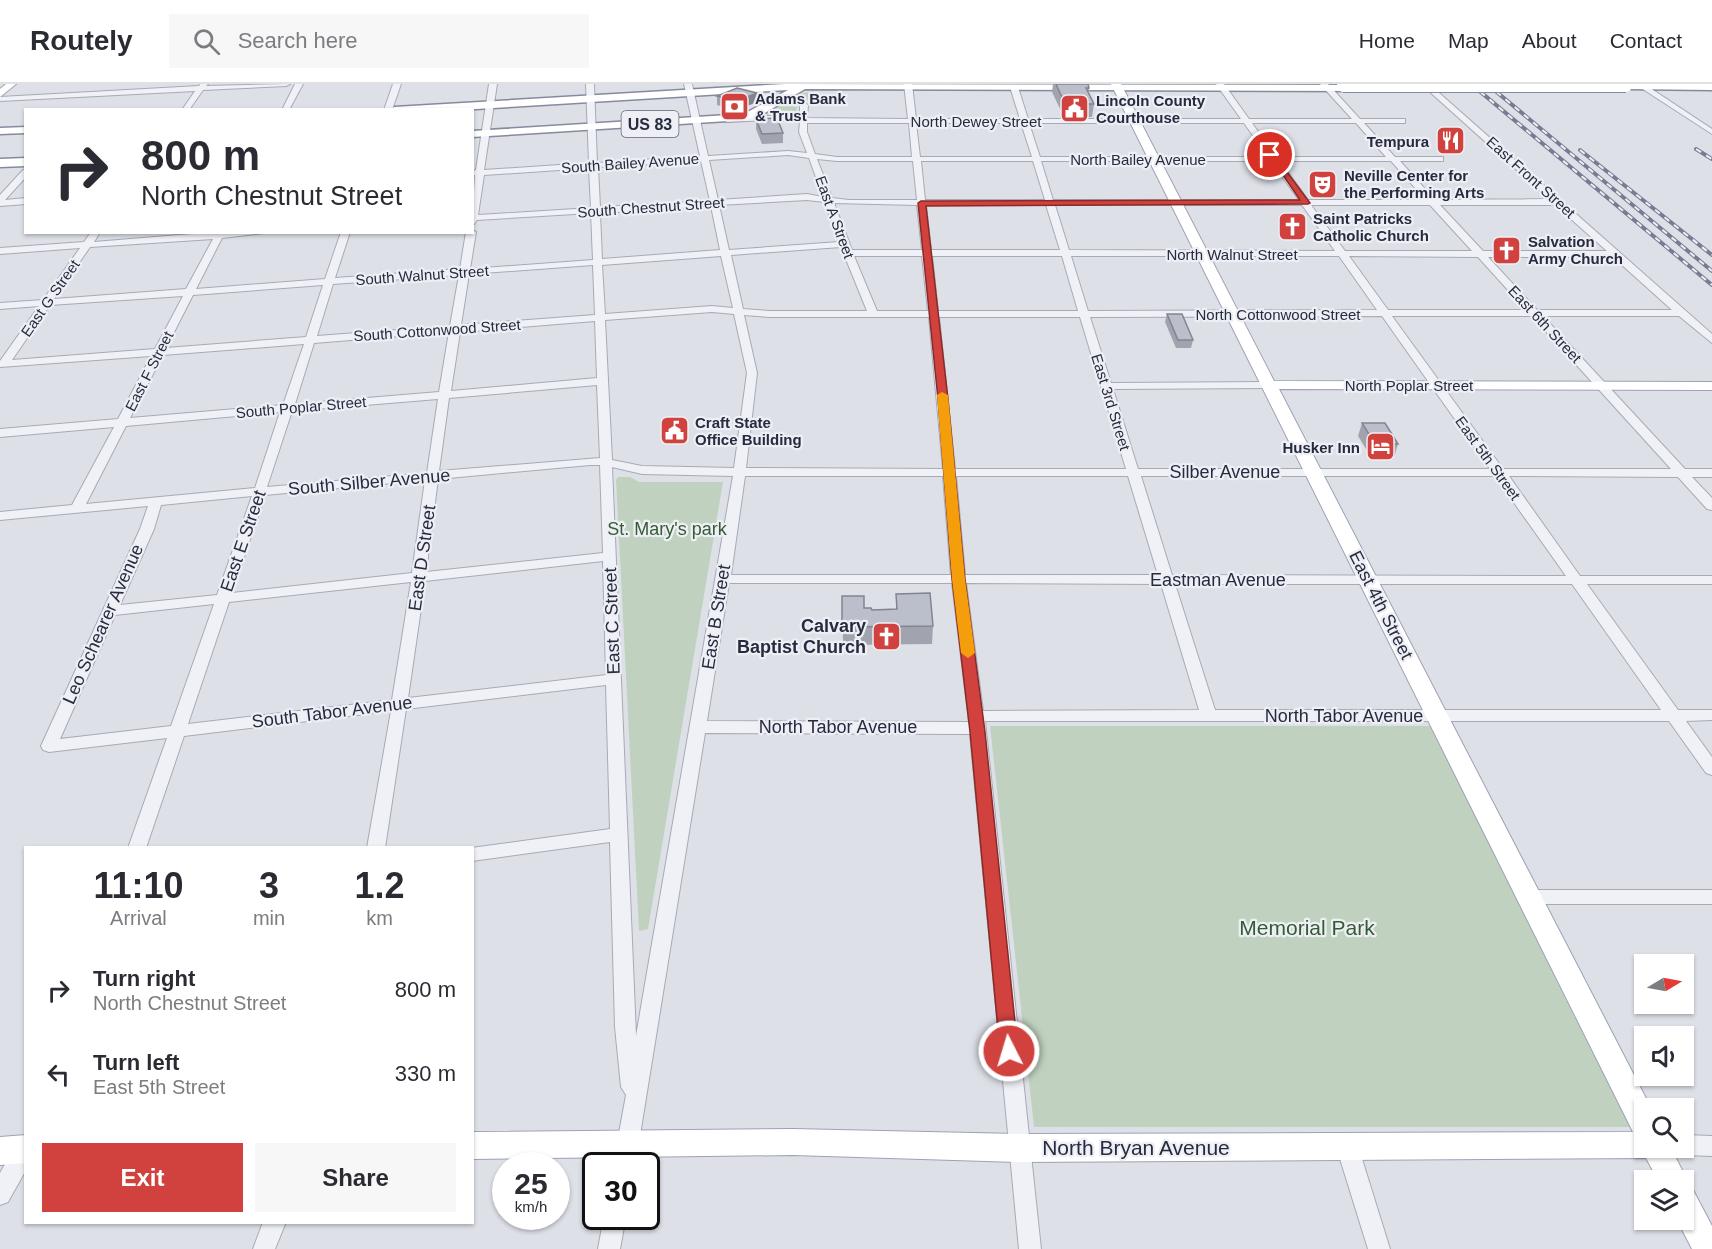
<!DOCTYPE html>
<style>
body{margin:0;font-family:Arial,sans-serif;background:#f7f7f7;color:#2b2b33;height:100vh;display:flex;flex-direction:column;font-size:22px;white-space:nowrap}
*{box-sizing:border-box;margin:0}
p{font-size:20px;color:#7c7c81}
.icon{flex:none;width:33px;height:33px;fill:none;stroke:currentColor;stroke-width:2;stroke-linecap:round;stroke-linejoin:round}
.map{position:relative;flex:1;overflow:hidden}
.details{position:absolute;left:24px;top:762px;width:450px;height:378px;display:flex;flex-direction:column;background:#fff;border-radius:0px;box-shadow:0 2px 4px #0004}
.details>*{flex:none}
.guide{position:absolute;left:24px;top:24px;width:450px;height:126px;border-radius:0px;box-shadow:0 2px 4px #0004;background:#fff;color:#2b2b33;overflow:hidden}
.needle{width:39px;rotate:80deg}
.tools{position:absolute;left:1634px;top:870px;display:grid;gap:12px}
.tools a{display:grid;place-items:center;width:60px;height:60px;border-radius:0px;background:#fff;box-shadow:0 2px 4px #0004;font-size:30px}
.speed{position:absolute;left:492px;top:1068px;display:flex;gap:12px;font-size:30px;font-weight:700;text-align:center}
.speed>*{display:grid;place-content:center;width:78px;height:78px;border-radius:50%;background:#fff;box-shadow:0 2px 4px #0004;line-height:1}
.speed small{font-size:15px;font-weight:400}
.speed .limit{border:3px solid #111;border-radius:9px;background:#fff;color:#111}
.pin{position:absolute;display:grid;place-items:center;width:51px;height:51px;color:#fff;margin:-26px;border:3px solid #fff;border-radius:50%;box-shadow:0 2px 6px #0007}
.me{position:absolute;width:66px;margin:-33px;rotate:355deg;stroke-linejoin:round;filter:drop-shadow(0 0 4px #0008)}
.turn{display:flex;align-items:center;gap:21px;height:126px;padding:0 18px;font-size:27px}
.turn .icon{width:78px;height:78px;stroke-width:2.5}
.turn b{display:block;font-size:42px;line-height:51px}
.eta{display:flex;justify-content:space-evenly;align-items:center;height:102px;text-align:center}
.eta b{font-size:36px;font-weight:700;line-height:42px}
.action{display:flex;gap:12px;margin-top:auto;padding:12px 18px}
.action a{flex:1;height:69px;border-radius:0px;background:#d1423e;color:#fff;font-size:24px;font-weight:700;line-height:69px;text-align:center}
.action a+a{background:#f7f7f7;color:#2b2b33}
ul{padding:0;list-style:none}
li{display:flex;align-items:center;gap:18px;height:84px;padding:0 18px}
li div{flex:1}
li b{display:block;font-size:22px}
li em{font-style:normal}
header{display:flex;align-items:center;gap:36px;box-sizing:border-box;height:84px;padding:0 30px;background:#fff;border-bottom:2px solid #e1e1e2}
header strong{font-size:28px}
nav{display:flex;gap:33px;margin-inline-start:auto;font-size:21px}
.search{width:420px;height:54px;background:#f7f7f7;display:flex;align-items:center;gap:15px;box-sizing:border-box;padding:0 21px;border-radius:0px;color:#7c7c81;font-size:22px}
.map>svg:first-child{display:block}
</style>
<header>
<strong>Routely</strong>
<div class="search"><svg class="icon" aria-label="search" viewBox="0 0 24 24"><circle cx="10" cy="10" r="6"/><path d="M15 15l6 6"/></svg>Search here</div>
<nav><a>Home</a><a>Map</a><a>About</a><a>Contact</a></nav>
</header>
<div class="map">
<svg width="1712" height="1165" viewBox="0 0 1712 1165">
<rect width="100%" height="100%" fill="#dee0e8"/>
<g fill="#c0d2bf">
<path d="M814 7 813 18 802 14 787 17 788 21 797 23 796 32 757 33 773 27 782 15 791 11Z"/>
<path d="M618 393H630L639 398H723L648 845 639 847 616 396Z"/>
<path d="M990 642H1430L1632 1043H1034Z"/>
</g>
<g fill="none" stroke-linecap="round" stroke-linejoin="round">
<defs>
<g id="minor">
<path d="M200 0H208L206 2 290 0 286 2 203 6 189 26H182L195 7 0 17V13L199 2Z"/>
<path d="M295 0H303L289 26H282Z"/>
<path d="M393 0H401L392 26H384Z"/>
<path d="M489 0H497L484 86 589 79 586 0H594L597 79 700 72 684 0H692L708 72 788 67 807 69 799 48 800 38 770 36 727 38 723 36 727 34 770 32 800 34V22L796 18 800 16 808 21 807 34 908 35 904 0H912L916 35H1020L1010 3 1014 1 1018 3 1028 35H1241L1216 0H1224L1249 35H1352L1320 0H1328L1360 35H1405V39H1364L1395 73H1443V77H1400L1435 116 1549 115 1421 0H1429L1712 250V259L1679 232H1543L1685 385H1712V393H1692L1712 414V426L1707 425 1678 393 1509 392 1580 492H1712V500H1587L1678 626H1712V636L1686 637 1712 673V691L1706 689 1669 637H985L1041 1165H1019L970 650 705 649 635 1082H613L626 1011 621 1003 615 943 610 758 472 777 471 764 610 745 606 601 406 625 385 764H367L391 627 184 652 146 764H128L167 654 49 668 43 666 41 662 140 445 148 422 0 436V428L72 421 114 343 0 353V345L118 335 151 272 0 283V277L39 222 0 225V219L43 216 80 164 0 170V164L84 158 91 148H100L94 158 216 148H272L222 154 196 205 325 195 341 148H350L335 194 460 185 466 148H472V146L476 148 470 185 593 176 591 129 477 136 472 143 475 91H472V87L476 86ZM807 39H909L912 73H837L815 70 807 48ZM916 39H1021L1032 73H920ZM1029 39H1244L1268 73H1040ZM1252 39H1356L1386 73H1276ZM788 71 809 74 823 113 807 110 718 116 709 76ZM817 75 837 77H913L917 116H849L832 114ZM701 77 710 117 600 123 598 83ZM921 77H1033L1045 116H925ZM1041 77H1271L1299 116H1053ZM1280 77H1391L1426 116H1308ZM589 84 591 124 478 131 484 91ZM807 116 825 118 839 158 729 166 719 121ZM834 119 917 121 922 166H852ZM926 121H1046L1060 166H931ZM1055 121H1302L1335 167 1069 166ZM1311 121H1430L1472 167H1345ZM1440 121H1555L1607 167H1483ZM711 122 720 166 602 175 600 129ZM213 155 186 205 54 215 90 163ZM841 163 867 227H770L743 225 731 171ZM721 172 733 224 712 222 605 230 602 181ZM854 172H922L928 227H877ZM932 172H1062L1078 227H938ZM1071 172H1339L1377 226 1088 227ZM1349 172 1478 173 1526 226H1388ZM1488 173H1613L1672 226H1537ZM593 181 595 231 461 241 469 190ZM459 191 450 242 317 252 333 200ZM323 201 306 253 166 264 193 211ZM183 212 155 265 12 276 50 221ZM712 228 734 230 747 289 734 384 642 382 612 376 605 236ZM744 231 770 233H929L943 385 746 384 757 289ZM1382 232 1490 385H1138L1113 305 1270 304 1276 301 1270 298 1111 299 1090 233ZM1392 232H1532L1671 385H1503ZM939 233H1080L1126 385H955ZM595 237 597 294 451 307 460 248ZM449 248 439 308 295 320 314 259ZM304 260 283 321 130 334 163 271ZM597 301 600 374 439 387 449 314ZM438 315 427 389 267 403 292 327ZM280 328 255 404 86 420 126 342ZM590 381H600L603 469 426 488 438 395ZM612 383 642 390 733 392 636 952ZM745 392H943L951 491H731ZM956 392H1128L1158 491H965ZM1141 392H1495L1566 492 1172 491ZM425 396 412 489 232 509 265 411ZM252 412 217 511 120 521 154 445 161 421ZM603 477 606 591 408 614 425 497ZM411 498 392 616 188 640 229 518ZM729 499H952L969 638 707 637ZM966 499 1161 500 1199 626 983 627ZM1175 500H1572L1661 626H1215ZM214 520 171 642 60 655 115 531Z"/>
<path d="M1635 0H1644L1712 45V50Z"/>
<path d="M23 86H26V93L5 116 26 114V120L0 122V111Z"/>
<path d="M1530 806H1712V820H1530L1524 818 1521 813 1524 808Z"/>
<path d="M1683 1051 1712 1052V1072L1683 1071 1675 1068 1673 1064H1683Z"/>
<path d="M1347 1052 1355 1055 1358 1062 1390 1165H1368L1336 1062 1339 1055Z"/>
<path d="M26 1054V1086L8 1118 0 1121V1089L18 1057Z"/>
<path d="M604 1132H626L620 1165H598Z"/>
<path d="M263 1138H286L275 1165H253Z"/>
</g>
<g id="major">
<path d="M6 0H16L0 13V5Z"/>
<path d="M1111 0H1121L1274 297 1712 298V306L1279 305 1651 1024H1644V1064H1671L1687 1096 1685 1102 1693 1106 1712 1142V1165H1692L1677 1136H1683V1096H1658L1646 1074 1019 1078 793 1071 472 1075V1048L793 1045 1019 1050 1633 1048Z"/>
<path d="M26 1051V1079L0 1081V1053Z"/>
</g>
<g id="highway">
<path d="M785 0 1367 1 1372 4 1367 7 805 5 763 30 744 36 472 53V47L744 30 788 6 459 26H389L394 23Z"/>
<path d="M1622 0H1712V6L1626 5 1622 4Z"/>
<path d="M26 43V49L0 50V44Z"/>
<path d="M26 74V82L0 83V75Z"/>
</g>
</defs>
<use href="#minor" stroke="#a7aab5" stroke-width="2"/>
<use href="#major" stroke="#9da2b4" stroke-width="2"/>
<use href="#highway" stroke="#858a9f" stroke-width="3"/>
<use href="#minor" fill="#f0f1f6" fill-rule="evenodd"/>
<use href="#major" fill="#fff" fill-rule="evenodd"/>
<use href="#highway" fill="#fff" fill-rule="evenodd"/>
<defs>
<g id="rail">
<path d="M1471 0 1712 201"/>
<path d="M1487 0 1712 187"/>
<path d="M1696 65 1712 75"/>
<path d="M1580 66 1712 171"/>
</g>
</defs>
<use href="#rail" stroke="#777c92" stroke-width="4"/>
<use href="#rail" stroke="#edeff5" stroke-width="2" stroke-dasharray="6" stroke-linecap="butt"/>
<defs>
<path id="highway-bridge" d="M1343 2H1626"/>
</defs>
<use href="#highway-bridge" stroke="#858a9f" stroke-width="14" stroke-linecap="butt"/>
<use href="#highway-bridge" stroke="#fff" stroke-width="12"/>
</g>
<g fill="#a1a3af">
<path d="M1053 0H1088L1089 4V9L1094 20 1092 33H1064L1052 8Z"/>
<path d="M717 12 757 18 737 26 717 21Z"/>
<path d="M756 35 783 49V59L762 60 756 45Z"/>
<path d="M1167 230 1193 256 1191 264H1176L1165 238Z"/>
<path d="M1362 339 1398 360 1394 373H1371L1358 352Z"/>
<path d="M896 510 933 542 932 560 843 561 842 512 864 524 872 526 896 525Z"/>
</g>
<path fill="#83858e" d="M757 9V18L737 26V17Z"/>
<g fill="#bbbecb" stroke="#83858e" stroke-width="1.5">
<path d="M1056 0H1088L1089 4H1086L1094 20H1065Z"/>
<path d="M737 4 757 9 737 17 717 12Z"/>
<path d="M777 34 783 49 762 50 756 35Z"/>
<path d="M1167 230H1182L1193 256H1178Z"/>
<path d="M1362 339H1385L1398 360H1375Z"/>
<path d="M930 509 933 542 842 543V512H864V524H871L872 526 897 525 896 510Z"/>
</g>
<path fill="#d1423e" stroke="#882b28" stroke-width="1.5" d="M1268 69H1273L1310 119 1308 120 926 122 948 315 965 495 985 648 1018 967 1016 973 1009 975 1003 973 1000 967 970 648 952 495 938 315 918 119 921 117 1300 116Z"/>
<path fill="#f59e0b" d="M942 308 948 311 965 495 975 569 968 574 961 569 952 495 937 311Z"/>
<defs>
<symbol id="bank-square" viewBox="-11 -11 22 22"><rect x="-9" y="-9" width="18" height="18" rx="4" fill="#d1423e" stroke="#edeff5"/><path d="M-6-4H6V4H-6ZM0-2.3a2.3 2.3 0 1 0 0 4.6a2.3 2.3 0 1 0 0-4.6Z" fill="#fff"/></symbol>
<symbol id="civic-square" viewBox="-11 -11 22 22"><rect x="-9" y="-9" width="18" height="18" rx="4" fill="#d1423e" stroke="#edeff5"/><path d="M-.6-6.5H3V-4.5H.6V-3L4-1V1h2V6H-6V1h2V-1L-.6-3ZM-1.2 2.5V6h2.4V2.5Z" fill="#fff"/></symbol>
<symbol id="restaurant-square" viewBox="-11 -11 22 22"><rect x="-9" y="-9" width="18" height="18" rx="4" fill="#d1423e" stroke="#edeff5"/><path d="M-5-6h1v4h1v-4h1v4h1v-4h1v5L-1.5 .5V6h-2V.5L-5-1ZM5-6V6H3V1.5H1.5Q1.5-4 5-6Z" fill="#fff"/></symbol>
<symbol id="theatre-square" viewBox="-11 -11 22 22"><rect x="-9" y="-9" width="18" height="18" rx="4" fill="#d1423e" stroke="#edeff5"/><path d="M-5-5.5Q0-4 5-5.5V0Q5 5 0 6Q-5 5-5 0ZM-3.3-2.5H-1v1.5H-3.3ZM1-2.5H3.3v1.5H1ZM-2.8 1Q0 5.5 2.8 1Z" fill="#fff"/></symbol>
<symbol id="church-square" viewBox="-11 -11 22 22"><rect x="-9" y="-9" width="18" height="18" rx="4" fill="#d1423e" stroke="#edeff5"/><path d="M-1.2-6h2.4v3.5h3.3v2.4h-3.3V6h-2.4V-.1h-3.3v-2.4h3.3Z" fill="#fff"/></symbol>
<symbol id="hotel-square" viewBox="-11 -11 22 22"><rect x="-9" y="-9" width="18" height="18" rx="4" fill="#d1423e" stroke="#edeff5"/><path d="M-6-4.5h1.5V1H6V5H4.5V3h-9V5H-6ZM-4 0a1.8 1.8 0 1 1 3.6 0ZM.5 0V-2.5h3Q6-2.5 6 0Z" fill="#fff"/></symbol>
</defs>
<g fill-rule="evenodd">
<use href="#bank-square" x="718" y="6" width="33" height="33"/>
<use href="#civic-square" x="1058" y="8" width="33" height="33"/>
<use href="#restaurant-square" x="1434" y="40" width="33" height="33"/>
<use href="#theatre-square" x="1306" y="84" width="33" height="33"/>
<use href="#church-square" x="1276" y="126" width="33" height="33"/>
<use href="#church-square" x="1490" y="150" width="33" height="33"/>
<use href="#civic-square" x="658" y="330" width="33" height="33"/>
<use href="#hotel-square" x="1364" y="346" width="33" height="33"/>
<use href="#church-square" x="870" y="536" width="33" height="33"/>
</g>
<g text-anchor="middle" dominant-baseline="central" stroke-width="4.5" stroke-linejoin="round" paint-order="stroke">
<g font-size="15" font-weight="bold" fill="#272b3f" stroke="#edeff5" text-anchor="start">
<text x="755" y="14">Adams Bank<tspan x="755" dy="17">&amp; Trust</tspan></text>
<text x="1096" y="16">Lincoln County<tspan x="1096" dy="17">Courthouse</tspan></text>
<text x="1429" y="57" text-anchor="end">Tempura</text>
<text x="1344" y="91">Neville Center for<tspan x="1344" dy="17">the Performing Arts</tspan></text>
<text x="1313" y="134">Saint Patricks<tspan x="1313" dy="17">Catholic Church</tspan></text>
<text x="1528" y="157">Salvation<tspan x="1528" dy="17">Army Church</tspan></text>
<text x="695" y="338">Craft State<tspan x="695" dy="17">Office Building</tspan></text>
<text x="1360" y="363" text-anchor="end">Husker Inn</text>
</g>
<g font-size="15" fill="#272b3f" stroke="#edeff5">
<text x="976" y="37">North Dewey Street</text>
<text x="1138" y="75">North Bailey Avenue</text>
<text transform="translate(630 79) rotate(-4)">South Bailey Avenue</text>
<text transform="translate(1531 93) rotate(42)">East Front Street</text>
<text transform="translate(651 123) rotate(-4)">South Chestnut Street</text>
<text transform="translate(835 133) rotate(70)">East A Street</text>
<text x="1232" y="170">North Walnut Street</text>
<text transform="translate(422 191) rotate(-4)">South Walnut Street</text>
<text transform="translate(50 214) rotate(-55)">East G Street</text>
<text x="1278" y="230">North Cottonwood Street</text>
<text transform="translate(1545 240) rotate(47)">East 6th Street</text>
<text transform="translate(437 246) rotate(-4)">South Cottonwood Street</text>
<text transform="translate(149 287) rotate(-63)">East F Street</text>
<text x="1409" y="301">North Poplar Street</text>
<text transform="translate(1111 318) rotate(73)">East 3rd Street</text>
<text transform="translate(301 323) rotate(-5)">South Poplar Street</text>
<text transform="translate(1488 374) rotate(54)">East 5th Street</text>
</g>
<rect fill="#edeff5" stroke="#626676" stroke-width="1.5" x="621.5" y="27" width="57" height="26" rx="4.5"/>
<g font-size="16" font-weight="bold" fill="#272b3f">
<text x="650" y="40">US 83</text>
</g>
<g font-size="18" fill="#272b3f" stroke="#edeff5">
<text x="1225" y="388">Silber Avenue</text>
<text transform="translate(369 398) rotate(-5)">South Silber Avenue</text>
<text transform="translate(243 457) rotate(-71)">East E Street</text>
<text transform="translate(422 474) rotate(-82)">East D Street</text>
<text x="1218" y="496">Eastman Avenue</text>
<text transform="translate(1381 521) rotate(63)">East 4th Street</text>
<text transform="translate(716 533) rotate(-81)">East B Street</text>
<text transform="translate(612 537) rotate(-92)">East C Street</text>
<text transform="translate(103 540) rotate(-66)">Leo Schearer Avenue</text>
<text transform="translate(332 628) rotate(-7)">South Tabor Avenue</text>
<text x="1344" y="632">North Tabor Avenue</text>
<text x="838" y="643">North Tabor Avenue</text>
</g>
<g font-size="18" fill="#345b34" stroke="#edeff5">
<text x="667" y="445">St. Mary's park</text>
</g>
<g font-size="18" font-weight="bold" fill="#272b3f" stroke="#edeff5" text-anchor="end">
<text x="866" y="542">Calvary<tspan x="866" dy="21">Baptist Church</tspan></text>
</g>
<g font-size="21" fill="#345b34" stroke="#edeff5">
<text x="1307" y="843">Memorial Park</text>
</g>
<g font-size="21" fill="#272b3f" stroke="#edeff5">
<text x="1136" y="1063">North Bryan Avenue</text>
</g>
</g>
</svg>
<div class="tools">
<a><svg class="needle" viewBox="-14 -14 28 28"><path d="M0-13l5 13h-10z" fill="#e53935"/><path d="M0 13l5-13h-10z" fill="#7c7c81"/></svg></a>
<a><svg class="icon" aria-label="sound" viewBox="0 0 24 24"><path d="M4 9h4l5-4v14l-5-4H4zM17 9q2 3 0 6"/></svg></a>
<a><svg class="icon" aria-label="search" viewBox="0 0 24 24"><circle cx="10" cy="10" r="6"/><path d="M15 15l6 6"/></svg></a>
<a><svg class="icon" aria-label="layers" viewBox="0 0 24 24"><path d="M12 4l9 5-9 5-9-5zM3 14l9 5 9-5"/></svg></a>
</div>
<div class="speed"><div>25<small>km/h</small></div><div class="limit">30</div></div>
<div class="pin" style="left:1270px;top:71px;background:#d93025"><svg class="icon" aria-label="arrive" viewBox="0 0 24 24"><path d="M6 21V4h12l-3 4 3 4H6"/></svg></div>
<svg class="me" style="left:1009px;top:967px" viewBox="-20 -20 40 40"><circle r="17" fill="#d1423e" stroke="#fff" stroke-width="3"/><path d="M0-11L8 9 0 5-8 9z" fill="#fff"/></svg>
<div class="guide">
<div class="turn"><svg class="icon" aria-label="right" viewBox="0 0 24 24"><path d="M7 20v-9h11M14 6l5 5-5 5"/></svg><div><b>800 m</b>North Chestnut Street</div></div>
</div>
<section class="details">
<div class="eta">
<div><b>11:10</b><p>Arrival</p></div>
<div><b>3</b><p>min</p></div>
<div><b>1.2</b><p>km</p></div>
</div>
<ul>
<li><svg class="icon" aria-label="right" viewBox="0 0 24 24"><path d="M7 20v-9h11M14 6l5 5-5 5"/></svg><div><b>Turn right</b><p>North Chestnut Street</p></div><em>800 m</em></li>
<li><svg class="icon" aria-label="left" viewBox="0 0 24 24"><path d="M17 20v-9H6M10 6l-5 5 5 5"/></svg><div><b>Turn left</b><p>East 5th Street</p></div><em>330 m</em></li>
</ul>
<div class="action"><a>Exit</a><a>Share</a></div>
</section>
</div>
